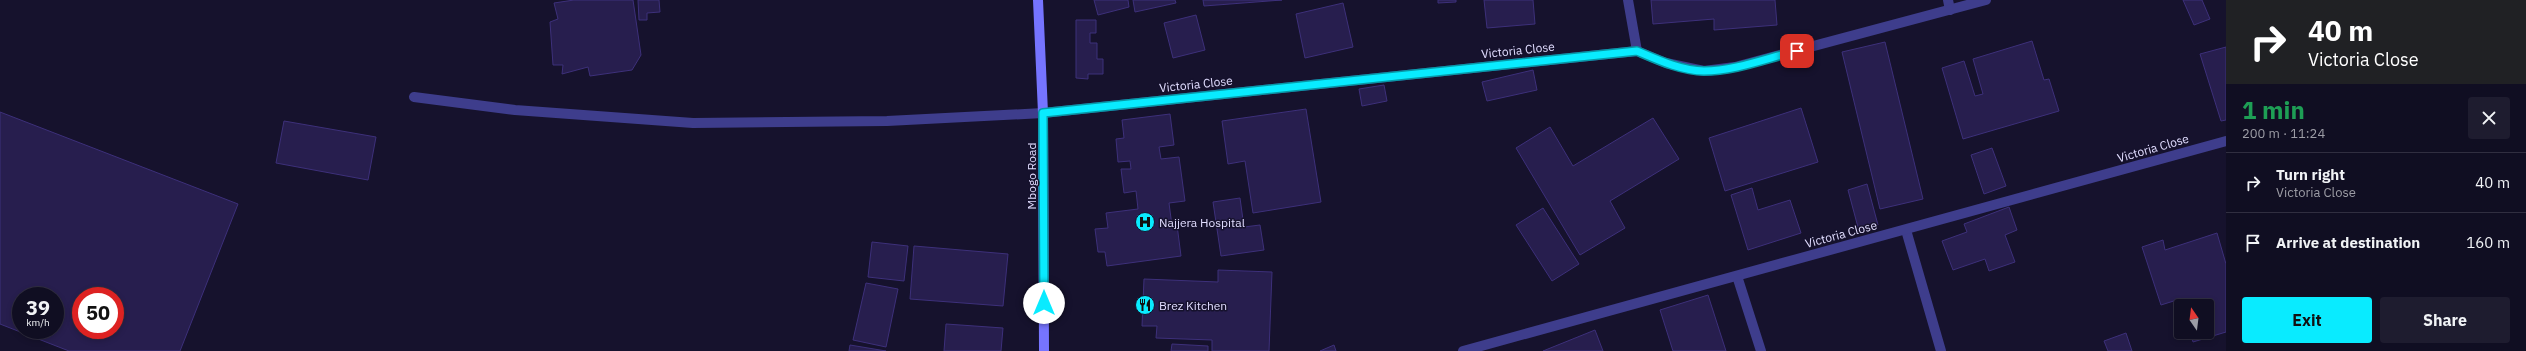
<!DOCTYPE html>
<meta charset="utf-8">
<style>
body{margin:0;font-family:"IBM Plex Sans",sans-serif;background:#1e1c2f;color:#f1f3f6;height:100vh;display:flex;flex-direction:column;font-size:15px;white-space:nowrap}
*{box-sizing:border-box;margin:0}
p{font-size:13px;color:#9c9ca5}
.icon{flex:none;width:22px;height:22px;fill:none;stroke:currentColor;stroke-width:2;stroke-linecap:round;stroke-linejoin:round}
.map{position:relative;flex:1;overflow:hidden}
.panel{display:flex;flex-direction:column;background:#100e22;width:300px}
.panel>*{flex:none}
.top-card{background:#202124;color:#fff;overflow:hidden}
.needle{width:26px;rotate:346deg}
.tools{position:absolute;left:2174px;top:299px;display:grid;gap:8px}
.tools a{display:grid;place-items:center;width:40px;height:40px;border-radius:4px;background:#100e22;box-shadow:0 2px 6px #0003,0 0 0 1px #302e40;font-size:20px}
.speed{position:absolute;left:12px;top:287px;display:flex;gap:8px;font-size:20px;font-weight:700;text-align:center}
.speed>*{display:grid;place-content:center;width:52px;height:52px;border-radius:50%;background:#100e22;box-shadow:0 2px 6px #0003,0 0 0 1px #302e40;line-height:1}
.speed small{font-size:10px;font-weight:400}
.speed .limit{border:6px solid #d22;background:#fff;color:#111}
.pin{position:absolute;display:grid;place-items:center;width:34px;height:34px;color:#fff;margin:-17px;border-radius:8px;box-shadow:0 2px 6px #0006}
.me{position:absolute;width:44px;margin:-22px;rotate:0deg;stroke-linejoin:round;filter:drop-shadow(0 0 3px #0008)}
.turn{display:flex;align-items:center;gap:14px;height:84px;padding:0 16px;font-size:18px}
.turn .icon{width:52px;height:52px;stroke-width:2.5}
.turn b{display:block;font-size:28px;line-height:34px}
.round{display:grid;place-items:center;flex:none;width:42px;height:42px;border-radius:4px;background:#1e1c2f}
.overview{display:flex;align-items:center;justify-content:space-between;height:68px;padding:0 16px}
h1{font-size:24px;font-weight:800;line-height:30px;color:#1e9e55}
.action{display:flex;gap:8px;margin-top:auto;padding:8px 16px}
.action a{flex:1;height:46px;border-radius:4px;background:#09ebff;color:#111;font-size:16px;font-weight:800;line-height:46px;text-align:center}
.action a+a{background:#1e1c2f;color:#f1f3f6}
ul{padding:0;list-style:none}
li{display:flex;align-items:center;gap:12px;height:60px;padding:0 16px;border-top:1px solid #302e40}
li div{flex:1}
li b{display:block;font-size:15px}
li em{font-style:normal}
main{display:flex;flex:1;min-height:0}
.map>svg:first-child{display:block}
</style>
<main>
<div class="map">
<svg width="2226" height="351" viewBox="0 0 2226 351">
<rect width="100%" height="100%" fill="#16122d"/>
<g fill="#271e4e" stroke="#3d307a" fill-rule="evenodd">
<path d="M574 0H633L641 55 632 70 590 76 588 67 562 74 563 65H553L550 22 558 19 554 3Z"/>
<path d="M638 0H659L660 12 647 13V20H639Z"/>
<path d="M1094 0H1128L1129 7 1098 15Z"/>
<path d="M1133 0H1175L1176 3 1135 12Z"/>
<path d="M1203 0H1282L1204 6Z"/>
<path d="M1438 0H1456V2L1438 3Z"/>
<path d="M1484 0H1533L1535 24 1487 28Z"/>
<path d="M1651 0H1775L1777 25 1714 30V19L1653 24Z"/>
<path d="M2183 0H2202L2210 19 2194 25Z"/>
<path d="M1343 3 1353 47 1305 58 1296 14Z"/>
<path d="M1196 15 1205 50 1173 58 1164 23Z"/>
<path d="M1076 20H1096V33H1090V43H1097V59H1103V74H1088V79L1076 78Z"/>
<path d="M2032 41 2044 80 2049 79 2059 111 1963 139 1942 68 1964 61 1975 96 1983 94 1973 59Z"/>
<path d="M1885 42 1923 199 1880 209 1842 52Z"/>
<path d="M2226 47V120L2221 121 2200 54Z"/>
<path d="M1533 70 1537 90 1487 101 1482 82Z"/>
<path d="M1384 85 1387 101 1362 106 1359 89Z"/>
<path d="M1801 108 1818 162 1725 191 1709 138Z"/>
<path d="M1306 109 1321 202 1253 213 1245 161 1228 164 1222 121Z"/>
<path d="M0 112 238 204 180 351H69L0 324ZM21 296H55V330H21ZM81 296H115V330H81Z"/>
<path d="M1170 114 1174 145 1159 147 1161 159 1179 157 1185 201 1169 203 1172 226 1177 225 1181 256 1107 266 1105 252H1098L1095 229 1108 228 1106 213 1138 209 1136 191 1124 193 1121 169H1131L1130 161 1118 162 1116 139 1124 138 1122 120Z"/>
<path d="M1653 118 1679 159 1610 201 1625 228 1580 255 1516 148 1550 127 1573 166Z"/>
<path d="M284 121 376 137 368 180 276 163Z"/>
<path d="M1992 148 2006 186 1984 194 1971 155Z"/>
<path d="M1867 184 1878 225 1859 231 1848 190Z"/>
<path d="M1752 188 1758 210 1790 200 1801 233 1748 250 1731 195Z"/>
<path d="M1240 198 1244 227 1260 225 1264 250 1221 256 1213 202Z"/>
<path d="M2009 207 2017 230 2005 235 2015 262 1989 271 1985 259 1953 270 1942 241 1967 232 1964 224Z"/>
<path d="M1543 208 1579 264 1552 281 1516 225Z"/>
<path d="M2217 233 2226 264V332L2193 342 2190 332H2207V306H2182L2180 299 2161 305 2142 247 2163 240 2165 250Z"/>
<path d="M872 242 908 246 904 281 868 277Z"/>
<path d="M914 246 1008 254 1003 306 910 299Z"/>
<path d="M1218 270 1272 272 1269 351H1212V340L1156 338 1157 326H1142L1144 279 1218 282Z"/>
<path d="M866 283 898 289 886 347 853 340Z"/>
<path d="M1708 295 1726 351H1673L1660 310Z"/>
<path d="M946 324 1003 328 1001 351H944Z"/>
<path d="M1595 330 1603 351H1543Z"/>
<path d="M2126 333 2132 351H2108L2104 341Z"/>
<path d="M1172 344 1208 346V351H1171Z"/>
<path d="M850 345 886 351H849Z"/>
<path d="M1334 345 1336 351H1320Z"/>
</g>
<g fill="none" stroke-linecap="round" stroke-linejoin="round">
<g stroke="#3e3d8c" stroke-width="10">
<path d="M1948 0 1950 10"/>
<path d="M1906 230 1941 351"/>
<path d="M1737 276 1761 351"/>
</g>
<g stroke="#3e3d8c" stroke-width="10">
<path d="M1628 0 1637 51"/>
<path d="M414 97 515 110 693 123 887 121 1043 113 1637 51 1666 63 1704 71 1735 67 1986 0"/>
<path d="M1463 351 2226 141"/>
</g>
<path stroke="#7674ff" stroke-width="10" d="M1038 0 1043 113 1044 351"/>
</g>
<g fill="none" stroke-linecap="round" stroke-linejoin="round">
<defs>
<path id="route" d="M1044 303 1043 113 1637 51C1658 60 1682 71 1704 71 1735 71 1767 58 1797 51"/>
</defs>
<use href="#route" stroke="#0699a6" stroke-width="10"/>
<use href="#route" stroke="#09ebff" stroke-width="7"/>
</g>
<defs>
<symbol id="hospital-disc" viewBox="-11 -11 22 22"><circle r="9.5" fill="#09ebff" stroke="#16122d"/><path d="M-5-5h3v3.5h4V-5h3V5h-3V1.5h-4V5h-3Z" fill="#111"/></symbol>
<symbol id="restaurant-disc" viewBox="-11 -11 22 22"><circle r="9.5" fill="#09ebff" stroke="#16122d"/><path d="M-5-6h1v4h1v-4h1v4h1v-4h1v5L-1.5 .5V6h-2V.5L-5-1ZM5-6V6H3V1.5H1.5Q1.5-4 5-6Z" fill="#111"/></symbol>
</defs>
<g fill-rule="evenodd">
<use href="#hospital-disc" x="1134" y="211" width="22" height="22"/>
<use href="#restaurant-disc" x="1134" y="294" width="22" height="22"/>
</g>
<g text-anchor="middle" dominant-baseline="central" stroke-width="3" stroke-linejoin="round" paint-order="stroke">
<g font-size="12" fill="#e1ddff" stroke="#16122d">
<text transform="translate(1518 50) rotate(-6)">Victoria Close</text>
<text transform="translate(1196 84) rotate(-6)">Victoria Close</text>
<text transform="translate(2153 148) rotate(-16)">Victoria Close</text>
<text transform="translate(1031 176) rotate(-90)">Mbogo Road</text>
<text transform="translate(1841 234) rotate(-15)">Victoria Close</text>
</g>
<g font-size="12" fill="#e1ddff" stroke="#16122d" text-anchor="start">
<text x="1159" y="222">Najjera Hospital</text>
<text x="1159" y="305">Brez Kitchen</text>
</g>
</g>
</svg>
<div class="tools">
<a><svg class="needle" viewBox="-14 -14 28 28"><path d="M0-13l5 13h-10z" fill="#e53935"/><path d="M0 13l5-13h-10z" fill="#9c9ca5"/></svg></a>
</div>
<div class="speed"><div>39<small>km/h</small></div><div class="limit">50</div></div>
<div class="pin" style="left:1797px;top:51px;background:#d93025"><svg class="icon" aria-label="arrive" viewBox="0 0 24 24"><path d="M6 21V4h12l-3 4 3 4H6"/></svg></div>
<svg class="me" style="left:1044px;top:303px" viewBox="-20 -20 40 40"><circle r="19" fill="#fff"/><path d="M0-13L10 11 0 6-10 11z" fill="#09ebff"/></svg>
</div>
<section class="panel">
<div class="top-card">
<div class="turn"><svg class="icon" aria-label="right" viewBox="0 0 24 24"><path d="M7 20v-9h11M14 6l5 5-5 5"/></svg><div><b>40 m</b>Victoria Close</div></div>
</div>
<div class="overview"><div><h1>1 min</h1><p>200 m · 11:24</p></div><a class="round"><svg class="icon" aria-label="close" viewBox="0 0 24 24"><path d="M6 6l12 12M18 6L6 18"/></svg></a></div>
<ul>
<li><svg class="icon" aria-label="right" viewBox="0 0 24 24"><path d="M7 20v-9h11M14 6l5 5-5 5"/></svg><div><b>Turn right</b><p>Victoria Close</p></div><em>40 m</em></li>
<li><svg class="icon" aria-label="arrive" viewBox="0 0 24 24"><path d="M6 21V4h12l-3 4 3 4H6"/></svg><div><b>Arrive at destination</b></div><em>160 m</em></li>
</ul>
<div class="action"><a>Exit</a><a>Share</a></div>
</section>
</main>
